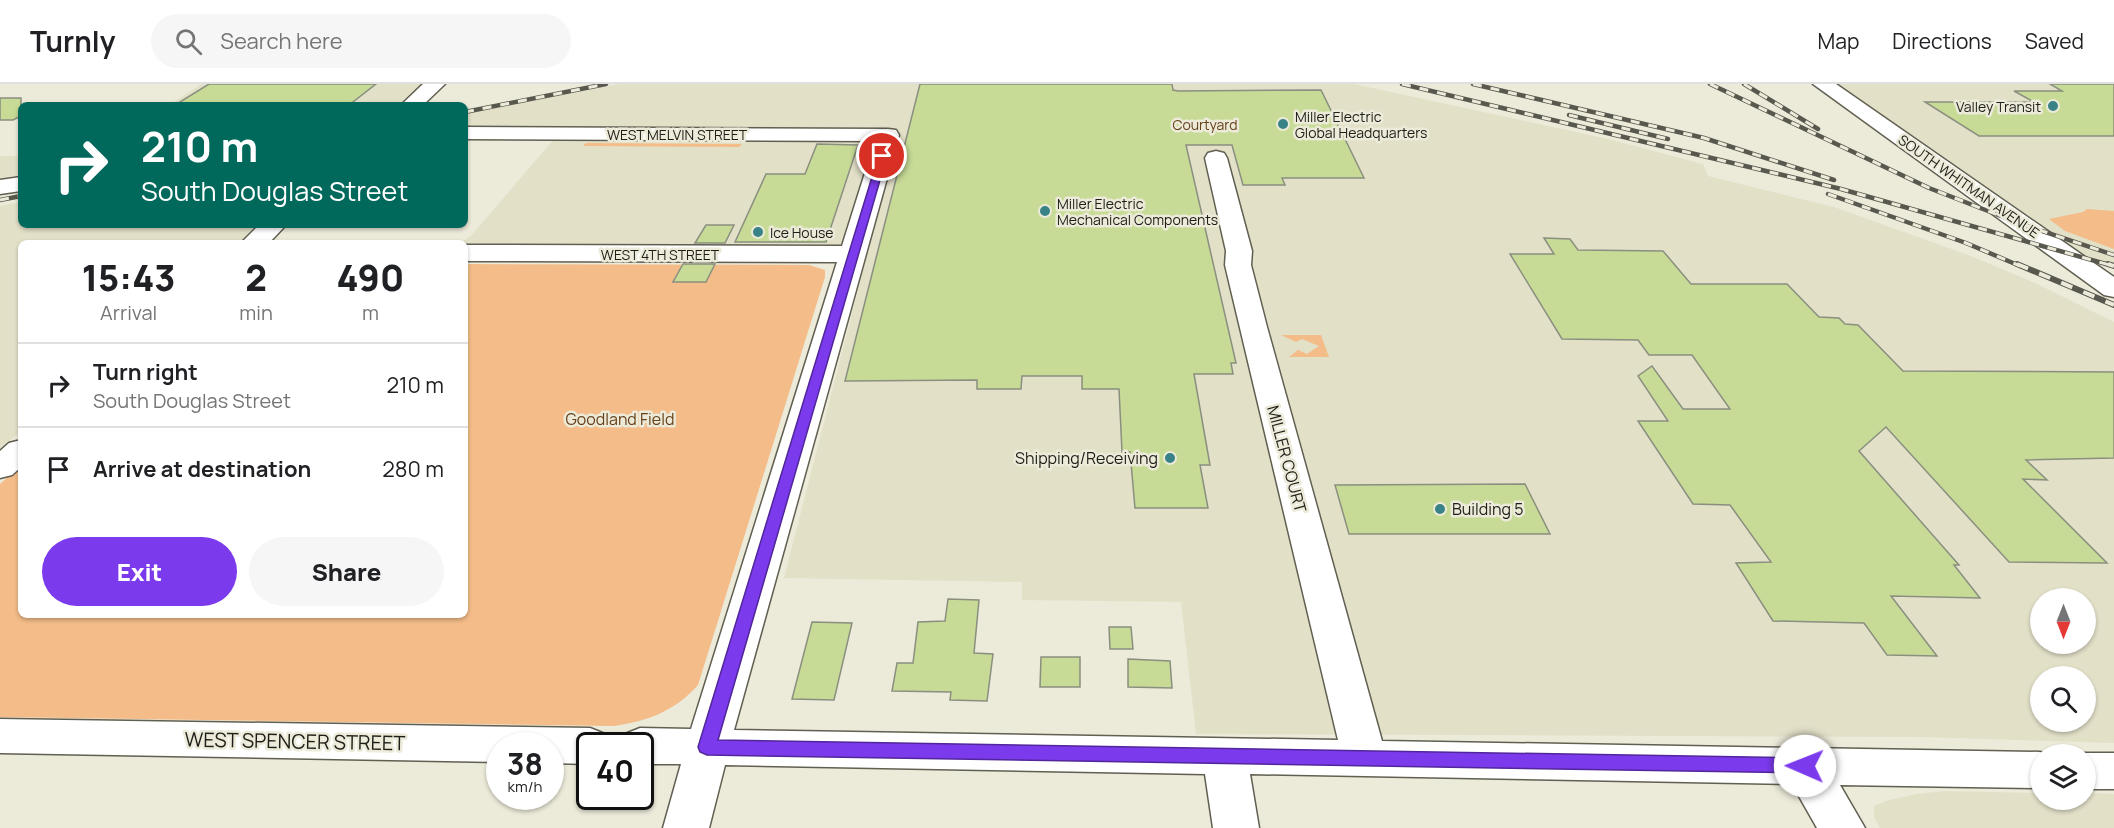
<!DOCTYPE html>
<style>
body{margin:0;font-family:Manrope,sans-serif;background:#f6f6f6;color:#202124;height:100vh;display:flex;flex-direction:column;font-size:22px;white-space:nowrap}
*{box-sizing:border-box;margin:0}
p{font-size:20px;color:#757577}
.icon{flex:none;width:33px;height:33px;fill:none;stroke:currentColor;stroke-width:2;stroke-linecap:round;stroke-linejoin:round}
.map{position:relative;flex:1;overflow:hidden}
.details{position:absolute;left:18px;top:156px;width:450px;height:378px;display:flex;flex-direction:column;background:#fff;border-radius:9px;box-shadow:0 2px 4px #0004}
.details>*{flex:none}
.banner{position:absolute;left:18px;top:18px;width:450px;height:126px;border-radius:9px;box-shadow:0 2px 4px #0004;background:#00695c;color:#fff;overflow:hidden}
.needle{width:39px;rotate:180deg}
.controls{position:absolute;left:2030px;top:504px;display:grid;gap:12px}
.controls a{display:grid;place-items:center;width:66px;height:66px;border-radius:50%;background:#fff;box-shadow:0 2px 4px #0004;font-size:30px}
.speed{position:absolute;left:486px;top:648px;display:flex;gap:12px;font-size:30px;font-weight:700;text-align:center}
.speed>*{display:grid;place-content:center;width:78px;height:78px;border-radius:50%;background:#fff;box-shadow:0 2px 4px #0004;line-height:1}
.speed small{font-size:15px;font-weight:400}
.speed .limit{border:3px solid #111;border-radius:9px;background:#fff;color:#111}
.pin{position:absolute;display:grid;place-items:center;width:51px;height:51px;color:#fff;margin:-26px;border:3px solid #fff;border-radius:50%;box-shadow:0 2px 6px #0007}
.me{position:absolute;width:66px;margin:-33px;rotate:271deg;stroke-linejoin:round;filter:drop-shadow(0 0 4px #0008)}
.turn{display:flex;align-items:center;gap:21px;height:126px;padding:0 24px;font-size:27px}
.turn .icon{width:78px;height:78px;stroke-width:2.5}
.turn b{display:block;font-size:42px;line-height:51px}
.eta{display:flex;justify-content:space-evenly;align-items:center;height:102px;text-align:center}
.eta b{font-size:36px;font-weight:800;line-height:42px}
.button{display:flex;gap:12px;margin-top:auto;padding:12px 24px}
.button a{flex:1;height:69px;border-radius:36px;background:#7c3aed;color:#fff;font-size:24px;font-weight:800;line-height:69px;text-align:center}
.button a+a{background:#f6f6f6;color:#202124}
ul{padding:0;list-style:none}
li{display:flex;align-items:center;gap:18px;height:84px;padding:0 24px;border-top:2px solid #e0e0e0}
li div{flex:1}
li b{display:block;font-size:22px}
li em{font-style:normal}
header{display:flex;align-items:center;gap:36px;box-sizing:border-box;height:84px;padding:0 30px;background:#fff;border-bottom:2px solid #e0e0e0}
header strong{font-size:28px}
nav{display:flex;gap:33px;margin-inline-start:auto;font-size:21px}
.search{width:420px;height:54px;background:#f6f6f6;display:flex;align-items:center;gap:15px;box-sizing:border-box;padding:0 21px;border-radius:33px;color:#757577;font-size:22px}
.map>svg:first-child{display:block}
</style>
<header>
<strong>Turnly</strong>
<div class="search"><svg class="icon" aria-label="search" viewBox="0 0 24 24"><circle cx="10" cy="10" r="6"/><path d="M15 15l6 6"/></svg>Search here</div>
<nav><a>Map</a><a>Directions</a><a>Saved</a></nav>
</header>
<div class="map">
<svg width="2114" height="744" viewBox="0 0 2114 744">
<rect width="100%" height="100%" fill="#ecead9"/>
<g fill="#e3e0c8" fill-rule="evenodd">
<path d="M202 0H424L399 21H169Z"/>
<path d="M619 0H1354L1608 55 1703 80 1708 92 1834 123 1971 172 2035 199 2114 238V659L1920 653 1196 650 1181 518 1022 516V498L784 494 869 163 465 161V159H460L471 152 554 55 465 44V30ZM2040 514H2085V560H2040ZM2040 592H2085V638H2040Z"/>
<path d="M1811 0H2114V181L2058 166 1931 85Z"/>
<path d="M0 72H21V97L0 101Z"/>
<path d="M21 118V141H260L239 159H21V347L0 365V122Z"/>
<path d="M1943 707 2040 709V716H2085V709L2114 710V744H1880L1874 733V722L1889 716 1917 710Z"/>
</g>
<g fill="#f3bc89">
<path d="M586 59 742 60 739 63 583 62Z"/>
<path d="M2087 125 2114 127V165L2065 147 2049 135 2083 128Z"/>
<path d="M465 180 809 181 825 186V193L698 601C675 627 648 637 614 642L0 633V400L21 381V531H465Z"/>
<path d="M1281 251H1321L1329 273H1289L1298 266 1307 270 1319 262 1302 255 1296 258Z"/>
</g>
<g fill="#c7db96" stroke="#8a8f80" stroke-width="1.5">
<path d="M209 0H376L349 21H175Z"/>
<path d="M920 0H1172L1173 6 1178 7 1321 6 1364 94H1282L1285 101H1243L1232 61H1186L1236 279H1231L1233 290H1194L1210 381H1200L1208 424H1135L1130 368H1122L1119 305H1082V292H1022L1021 305H977V296L845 297Z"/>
<path d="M2050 0H2114V52H1979L1925 18H2034L2014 7H2062Z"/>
<path d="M0 14H21V32L13 36H0Z"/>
<path d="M817 60 858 61 826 158H735L766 90H805Z"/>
<path d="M706 141H734L725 159H695Z"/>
<path d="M1544 154 1570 155 1578 166 1663 167 1691 200H1787L1819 233 1839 234 1845 240 1858 241 1903 287 2114 288V374L2026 376 2047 396 2023 395 2107 479 2009 478 1886 343 1859 367 1959 481H1954L1980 514 1891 512 1937 572 1887 571 1864 539 1773 537 1736 479 1771 478 1730 421 1693 420 1638 337H1668L1638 292 1652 282 1683 325H1730L1692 271H1649L1638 256 1562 255 1510 170H1554Z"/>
<path d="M683 180H715L706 198H673Z"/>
<path d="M1525 400 1550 450H1349L1335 401Z"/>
<path d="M948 515 979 516 974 569 993 570 987 617 950 616 951 608 892 607 897 579H913L918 538 945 537Z"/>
<path d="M812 538 852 539 834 616 792 615Z"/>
<path d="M1109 543H1131L1133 565H1110Z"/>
<path d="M1041 573H1080V603H1040Z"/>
<path d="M1128 575 1170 577 1172 604 1128 603Z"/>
</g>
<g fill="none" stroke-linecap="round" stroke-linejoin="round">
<defs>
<g id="minor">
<path d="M423 0H445L423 21H401Z"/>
<path d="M1813 0H1836L2114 193V213L2104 211Z"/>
<path d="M465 43 888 45 896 46 899 51 734 646 1338 656 1225 181 1226 167 1205 74 1208 69 1216 67 1224 69 1227 74 1252 167 1251 181 1267 243 1382 657 2040 668 2048 670H2040V704L1840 701 1865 744H1817L1792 700 1250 690 1259 744H1213L1205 690 725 681 709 744H663L681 680H640V662H619L625 650 640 644 691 645 837 178 465 177V161L842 162 875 57 465 55Z"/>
<path d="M21 93V107L0 110V96Z"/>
<path d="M259 141H286L269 159H241Z"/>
<path d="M21 356V383L12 391 0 394V367L9 359Z"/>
<path d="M0 635 590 644 605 650 611 662H590V680L550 679V662H500V678L0 669Z"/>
<path d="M2085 669H2114V705H2085V670H2080Z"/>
</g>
</defs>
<use href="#minor" stroke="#615f51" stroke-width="3"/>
<use href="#minor" fill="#fff" fill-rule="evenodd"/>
<defs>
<g id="rail-far1">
<path d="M1402 0 1841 105 2113 182"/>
<path d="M1473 0 1704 54 1834 96"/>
<path d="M1710 0 1929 104 2024 141 2114 171"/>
<path d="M1744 0 1818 45"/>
<path d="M465 28 606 0"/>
<path d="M1569 31 1668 55"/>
<path d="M1828 110 1966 159 2020 182"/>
<path d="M0 116 21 112"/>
</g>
<g id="rail">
<path d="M2017 180 2114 221"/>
<path d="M2108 180 2114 182"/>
</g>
</defs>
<use href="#rail-far1" stroke="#59584e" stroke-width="4.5"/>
<use href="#rail" stroke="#59584e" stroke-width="6"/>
<use href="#rail-far1" stroke="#ecead9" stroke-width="3" stroke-dasharray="9" stroke-linecap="butt"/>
<use href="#rail" stroke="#ecead9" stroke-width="4" stroke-dasharray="12" stroke-linecap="butt"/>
</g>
<path fill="#7c3aed" stroke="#51269a" stroke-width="1.5" d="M879 70 887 72 718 656 1805 674 1812 677 1815 682 1812 687 1805 689 707 671 700 668 698 663Z"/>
<g fill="#398285" stroke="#ecead9" stroke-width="2">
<circle cx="2053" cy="22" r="6"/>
<circle cx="1283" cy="40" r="6"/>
<circle cx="1045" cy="127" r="6"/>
<circle cx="758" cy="148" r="6"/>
<circle cx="1170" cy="374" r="6"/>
<circle cx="1440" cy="425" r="6"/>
</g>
<g text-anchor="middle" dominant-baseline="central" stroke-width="5" stroke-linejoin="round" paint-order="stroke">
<g font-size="14" fill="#1e1d17" stroke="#ecead9" text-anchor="start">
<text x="2041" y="22" text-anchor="end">Valley Transit</text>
<text x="1295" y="32">Miller Electric<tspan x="1295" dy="16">Global Headquarters</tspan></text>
<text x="1057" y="119">Miller Electric<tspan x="1057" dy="16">Mechanical Components</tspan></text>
<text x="770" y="148">Ice House</text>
</g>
<g font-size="14" fill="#66411a" stroke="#ecead9">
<text x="1205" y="40">Courtyard</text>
</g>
<g font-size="14" fill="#1e1d17" stroke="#ecead9">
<text x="677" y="50">WEST MELVIN STREET</text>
<text transform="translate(1969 102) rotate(35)">SOUTH WHITMAN AVENUE</text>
<text x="660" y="170">WEST 4TH STREET</text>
</g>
<g font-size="16" fill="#66411a" stroke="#ecead9">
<text x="620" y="335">Goodland Field</text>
</g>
<g font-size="16" fill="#1e1d17" stroke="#ecead9" text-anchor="end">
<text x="1158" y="374">Shipping/Receiving</text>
<text x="1452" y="425" text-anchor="start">Building 5</text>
</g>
<g font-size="16" fill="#1e1d17" stroke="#ecead9">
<text transform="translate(1287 375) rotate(75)">MILLER COURT</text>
</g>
<g font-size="20" fill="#1e1d17" stroke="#ecead9">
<text transform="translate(295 657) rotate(1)">WEST SPENCER STREET</text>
</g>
</g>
</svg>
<div class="controls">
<a><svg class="needle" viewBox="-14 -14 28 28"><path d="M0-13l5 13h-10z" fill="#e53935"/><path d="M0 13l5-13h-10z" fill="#757577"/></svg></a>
<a><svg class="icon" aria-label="search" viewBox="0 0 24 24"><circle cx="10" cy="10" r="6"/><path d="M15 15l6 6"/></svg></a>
<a><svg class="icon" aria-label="layers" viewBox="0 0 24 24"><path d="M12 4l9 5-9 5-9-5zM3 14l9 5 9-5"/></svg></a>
</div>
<div class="speed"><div>38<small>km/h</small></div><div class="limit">40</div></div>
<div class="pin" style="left:882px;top:72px;background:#d93025"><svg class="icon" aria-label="arrive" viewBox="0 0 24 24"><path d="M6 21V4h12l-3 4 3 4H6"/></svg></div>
<svg class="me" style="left:1805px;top:682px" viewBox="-20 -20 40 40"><circle r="19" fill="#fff"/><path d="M0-13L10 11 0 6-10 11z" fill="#7c3aed"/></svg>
<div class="banner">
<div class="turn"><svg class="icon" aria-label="right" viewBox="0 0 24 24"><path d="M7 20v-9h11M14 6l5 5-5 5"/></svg><div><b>210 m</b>South Douglas Street</div></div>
</div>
<section class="details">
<div class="eta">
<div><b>15:43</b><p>Arrival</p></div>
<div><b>2</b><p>min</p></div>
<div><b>490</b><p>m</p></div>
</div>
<ul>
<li><svg class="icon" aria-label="right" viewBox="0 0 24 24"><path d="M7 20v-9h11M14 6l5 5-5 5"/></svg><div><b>Turn right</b><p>South Douglas Street</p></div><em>210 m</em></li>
<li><svg class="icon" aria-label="arrive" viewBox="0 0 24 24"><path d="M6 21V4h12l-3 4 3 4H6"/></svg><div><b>Arrive at destination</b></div><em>280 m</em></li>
</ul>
<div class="button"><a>Exit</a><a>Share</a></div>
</section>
</div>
